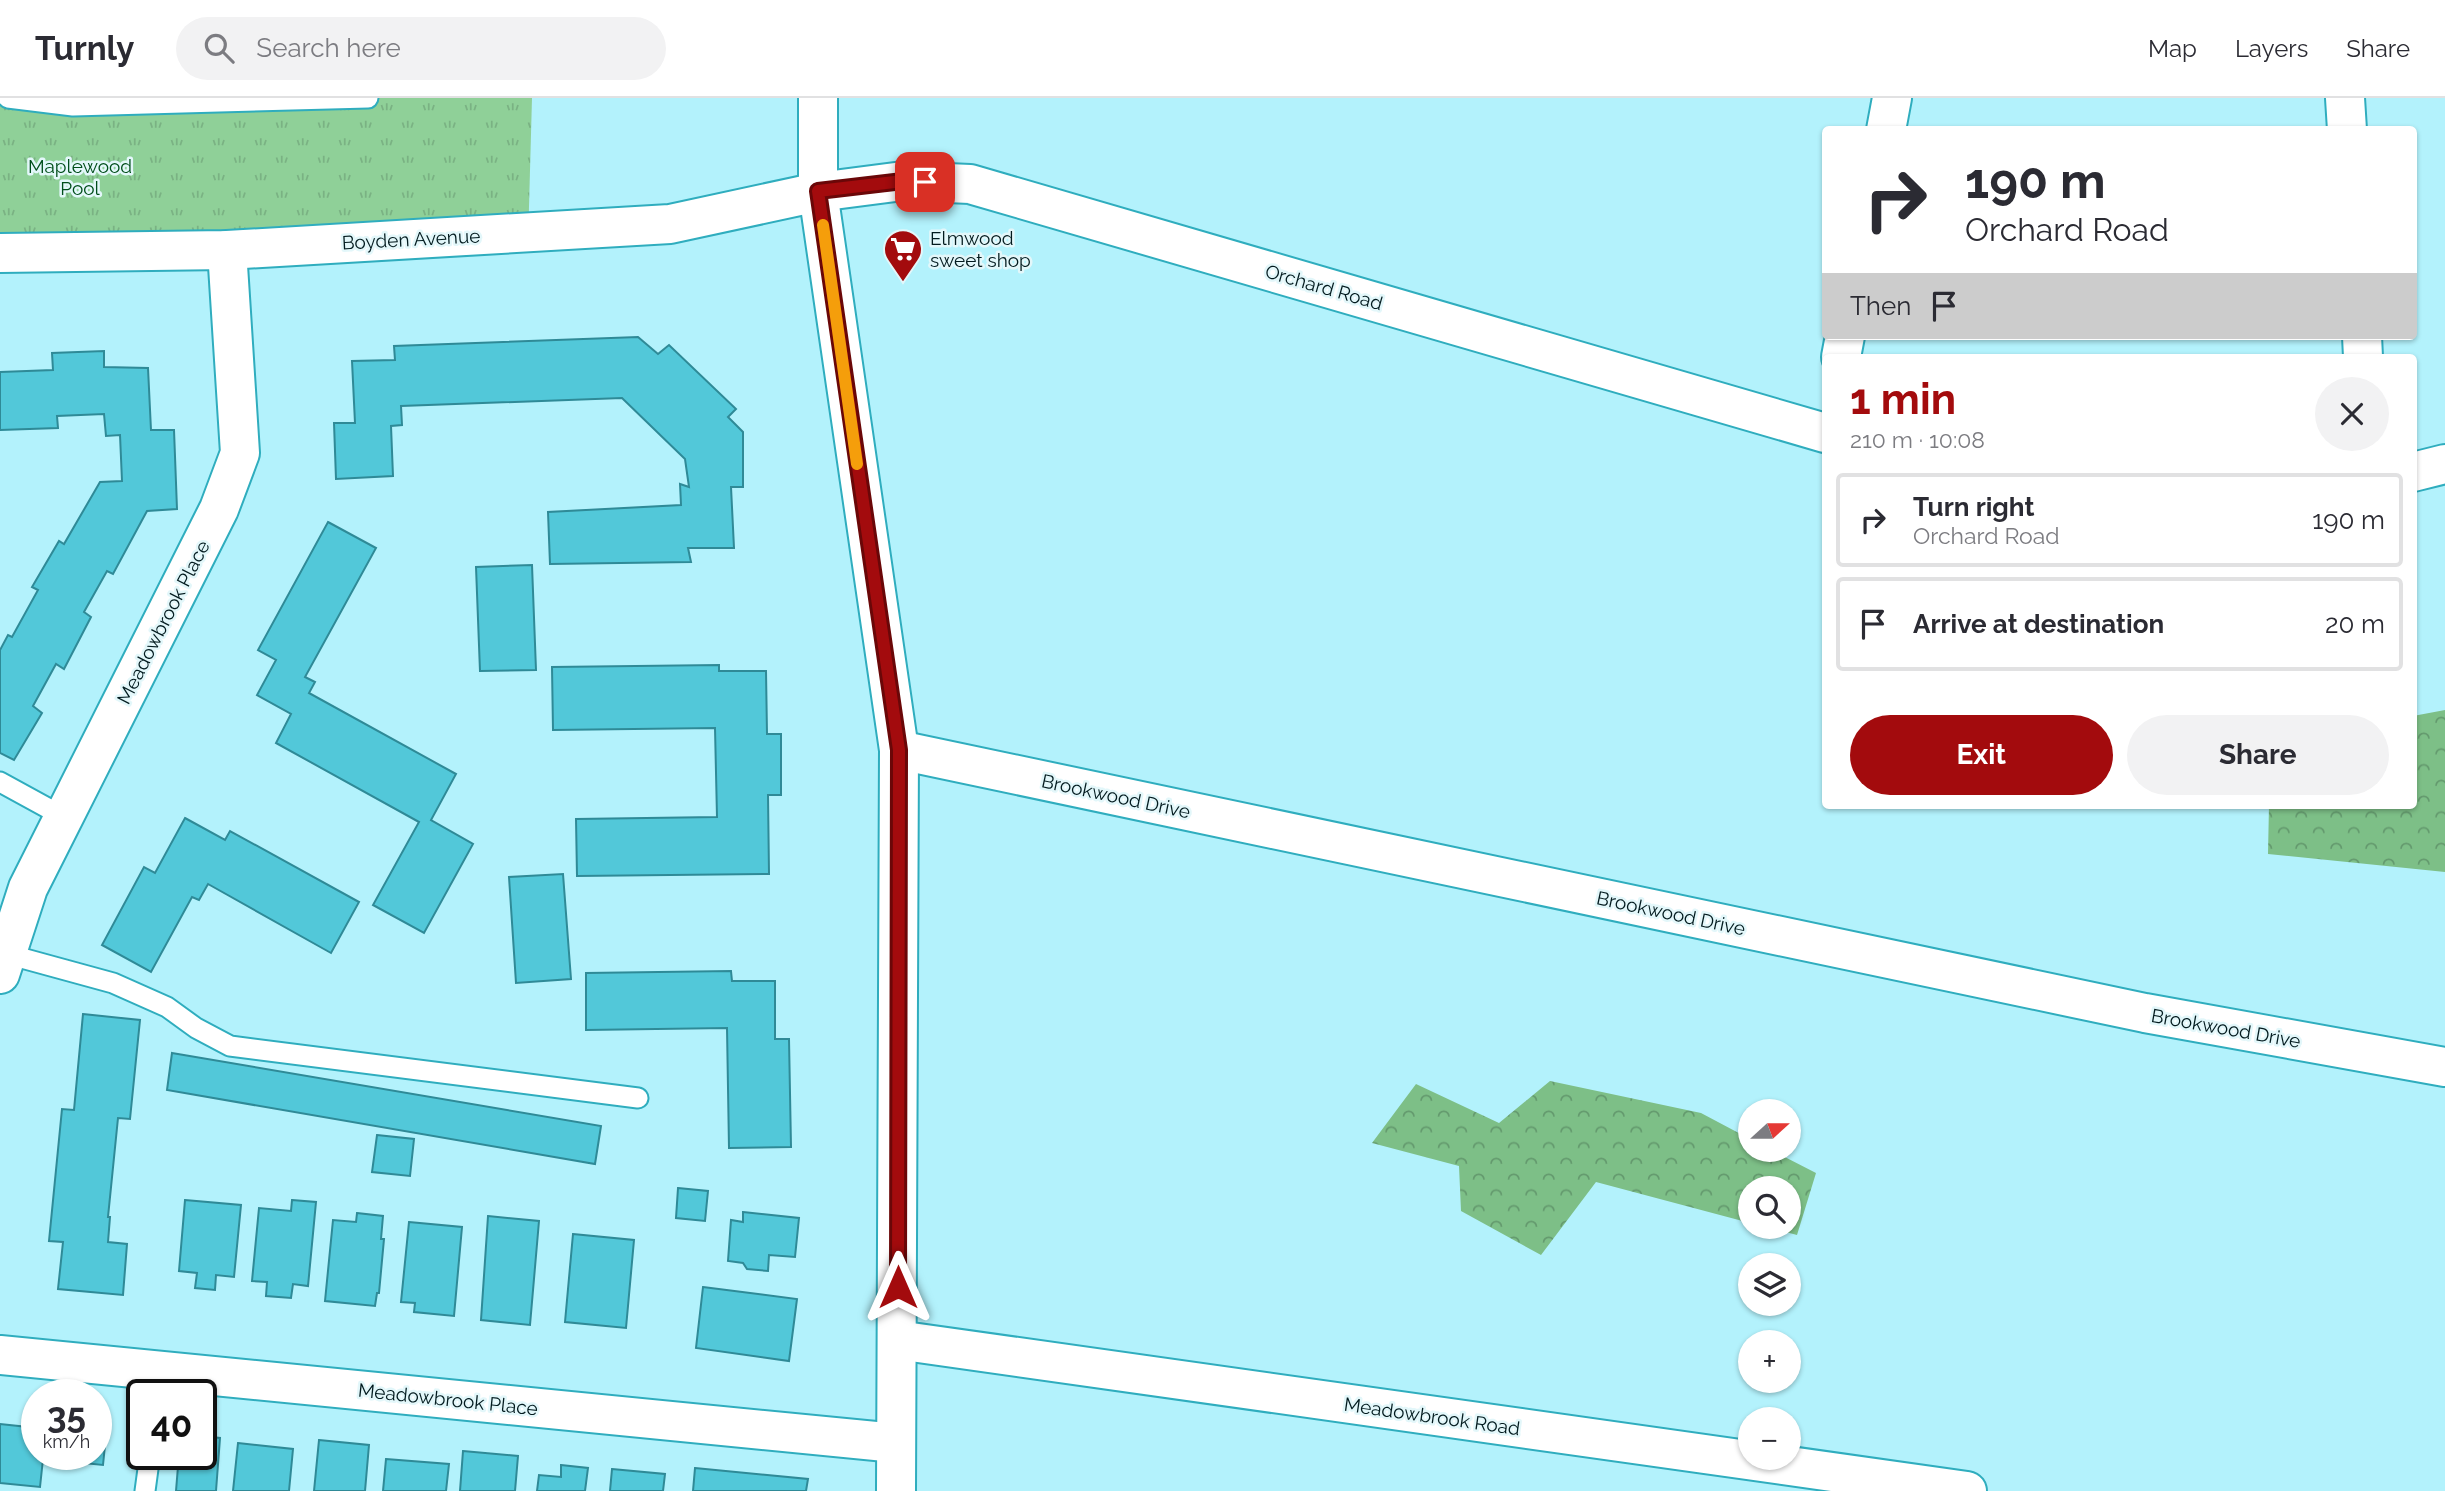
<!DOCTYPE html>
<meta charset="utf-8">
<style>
body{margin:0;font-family:Raleway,sans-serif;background:#f2f2f3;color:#2b2b33;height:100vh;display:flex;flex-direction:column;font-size:26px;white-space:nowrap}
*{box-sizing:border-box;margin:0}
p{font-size:23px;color:#7c7c81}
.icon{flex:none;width:38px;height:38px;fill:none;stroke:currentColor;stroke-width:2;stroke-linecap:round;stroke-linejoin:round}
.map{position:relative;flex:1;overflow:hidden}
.drawer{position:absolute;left:1822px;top:256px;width:595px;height:455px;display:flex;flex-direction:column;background:#fff;border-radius:7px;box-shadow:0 2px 5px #0004}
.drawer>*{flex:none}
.top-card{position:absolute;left:1822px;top:28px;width:595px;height:214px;border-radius:7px;box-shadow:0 2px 5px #0004;background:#fff;color:#2b2b33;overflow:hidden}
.needle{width:46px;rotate:69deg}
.buttons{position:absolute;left:1738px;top:1001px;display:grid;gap:14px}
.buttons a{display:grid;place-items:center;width:63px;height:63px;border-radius:50%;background:#fff;box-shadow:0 2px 5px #0004;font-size:35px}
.speed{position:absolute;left:21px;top:1281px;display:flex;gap:14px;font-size:35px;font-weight:700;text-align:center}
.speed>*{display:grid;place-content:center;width:91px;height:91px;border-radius:50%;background:#fff;box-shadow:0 2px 5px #0004;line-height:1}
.speed small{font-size:18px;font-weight:400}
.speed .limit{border:4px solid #111;border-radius:10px;background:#fff;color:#111}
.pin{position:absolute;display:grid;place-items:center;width:60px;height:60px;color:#fff;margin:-30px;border-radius:14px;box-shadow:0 4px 10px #0006}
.me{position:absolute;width:77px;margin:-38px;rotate:0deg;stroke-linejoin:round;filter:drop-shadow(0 0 5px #0008)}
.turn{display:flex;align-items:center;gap:24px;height:147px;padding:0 28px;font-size:32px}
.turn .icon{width:91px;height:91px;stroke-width:2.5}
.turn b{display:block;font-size:49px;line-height:60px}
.then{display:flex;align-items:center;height:66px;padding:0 28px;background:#0003;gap:14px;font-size:26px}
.round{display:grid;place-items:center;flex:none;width:74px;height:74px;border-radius:37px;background:#f2f2f3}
.headline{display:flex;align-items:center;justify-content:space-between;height:119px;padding:0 28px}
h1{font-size:42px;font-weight:700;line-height:52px;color:#a30b0d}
.cta{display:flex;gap:14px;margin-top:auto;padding:14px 28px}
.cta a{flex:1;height:80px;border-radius:42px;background:#a30b0d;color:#fff;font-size:28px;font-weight:700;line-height:80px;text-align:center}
.cta a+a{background:#f2f2f3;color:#2b2b33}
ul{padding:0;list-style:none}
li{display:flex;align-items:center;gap:21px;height:94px;margin:0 14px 10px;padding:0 14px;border:4px solid #e1e1e2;border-radius:7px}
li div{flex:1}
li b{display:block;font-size:26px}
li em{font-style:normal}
header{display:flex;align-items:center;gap:42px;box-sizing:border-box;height:98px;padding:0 35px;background:#fff;border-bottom:2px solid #e1e1e2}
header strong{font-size:33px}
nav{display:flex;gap:38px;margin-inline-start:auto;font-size:24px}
.search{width:490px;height:63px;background:#f2f2f3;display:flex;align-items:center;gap:18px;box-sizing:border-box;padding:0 24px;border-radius:38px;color:#7c7c81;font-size:26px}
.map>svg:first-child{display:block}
</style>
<header>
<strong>Turnly</strong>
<div class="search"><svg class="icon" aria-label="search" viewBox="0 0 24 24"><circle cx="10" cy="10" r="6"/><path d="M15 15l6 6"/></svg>Search here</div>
<nav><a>Map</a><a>Layers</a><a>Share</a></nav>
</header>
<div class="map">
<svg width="2445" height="1393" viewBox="0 0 2445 1393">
<defs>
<pattern id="forest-crowns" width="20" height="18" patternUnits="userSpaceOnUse" patternTransform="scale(1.75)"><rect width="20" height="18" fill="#7dbf87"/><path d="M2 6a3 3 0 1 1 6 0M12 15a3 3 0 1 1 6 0" fill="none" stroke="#649a6e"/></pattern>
<pattern id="park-tufts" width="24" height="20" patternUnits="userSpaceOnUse" patternTransform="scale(1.75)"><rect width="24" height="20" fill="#8fd098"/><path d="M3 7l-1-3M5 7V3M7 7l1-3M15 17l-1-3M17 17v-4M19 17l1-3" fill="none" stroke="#7ab283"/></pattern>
</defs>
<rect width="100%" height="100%" fill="#b3f2fc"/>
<g fill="url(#forest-crowns)">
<path d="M2445 612V774L2268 756 2269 707H2413V618Z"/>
<path d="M1550 983 1701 1015 1750 1041V1052H1771L1816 1075 1797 1137 1766 1129H1788V1090H1750V1125L1596 1084 1541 1157 1461 1113 1459 1068 1372 1045 1416 986 1499 1025Z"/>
</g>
<path fill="url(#park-tufts)" d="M0 0H532L528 145 0 159Z"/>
<g fill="#52c8d9" stroke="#2f8a97" stroke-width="2">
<path d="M638 239 658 256 669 247 736 311 728 319 743 334V389H731L734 450H688L691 464 550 466 548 414 681 407 680 386 689 389 685 361 622 300 401 308 402 327 391 328 393 378 336 381 334 325H355L352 263 395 262 394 248Z"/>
<path d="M104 253V269L148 270 151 332H174L177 411 147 413 113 476 107 473 84 514 91 519 64 571 56 566 33 608 42 615 14 662 0 655V552L8 537 12 539 38 492 32 489 59 443 64 446 100 384 122 383 120 337 106 338 104 316 57 318 58 330 0 332V274L53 272 52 255Z"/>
<path d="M328 424 376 450 305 579 315 584 309 595 456 676 431 722 473 746 424 835 373 807 419 724 276 645 291 616 257 597 276 562 258 552Z"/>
<path d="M532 467 536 572 480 573 476 469Z"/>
<path d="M719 567V573H766L767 636H781V697H768L769 776 577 778 576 721 717 719 715 630 553 632 552 569Z"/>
<path d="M185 720 225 742 230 733 359 804 331 855 208 786 199 802 192 799 151 874 102 847 144 769 155 775Z"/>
<path d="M563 776 571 881 516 885 509 779Z"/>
<path d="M731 873 732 883H775V941H789L791 1049 729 1050 727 930 586 932V875Z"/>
<path d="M83 916 140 922 130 1021 118 1020 108 1119H110L108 1144 127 1146 123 1197 58 1191 63 1144 49 1143 62 1011 74 1012Z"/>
<path d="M172 955 601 1028 595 1066 167 992Z"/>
<path d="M377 1037 414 1041 410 1078 372 1074Z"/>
<path d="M678 1090 708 1093 705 1123 676 1120Z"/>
<path d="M185 1102 241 1107 234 1179 216 1177 215 1192 195 1190 197 1175 179 1173Z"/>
<path d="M292 1102 316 1104 308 1188 293 1186 291 1200 266 1198 267 1184 252 1183 259 1110 291 1113Z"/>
<path d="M743 1114 799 1120 795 1159 769 1157 768 1173 747 1171 743 1165 728 1163 731 1122 743 1124Z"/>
<path d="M357 1115 383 1118 381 1141H384L379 1195H377L375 1208 325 1203 333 1122 356 1124Z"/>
<path d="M488 1118 539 1123 530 1227 481 1222Z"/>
<path d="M409 1124 462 1129 454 1218 414 1214 415 1205 401 1204Z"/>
<path d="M573 1136 634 1142 626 1230 565 1224Z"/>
<path d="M703 1189 797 1201 789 1263 696 1250Z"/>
<path d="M96 1317 108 1318 103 1367 43 1361 40 1389 0 1385V1326L37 1330V1356H96Z"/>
<path d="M201 1338 220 1340 216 1393H176L179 1356H201Z"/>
<path d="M319 1342 369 1347 365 1393H314Z"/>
<path d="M238 1345 293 1351 289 1393H233Z"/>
<path d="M463 1353 518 1358 515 1393H460Z"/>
<path d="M386 1361 449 1366 446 1393H383Z"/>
<path d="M561 1367 588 1370 585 1393H537L539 1377 561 1379Z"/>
<path d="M695 1370 808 1381 806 1393H693Z"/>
<path d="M612 1371 665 1376 663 1393H610Z"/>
</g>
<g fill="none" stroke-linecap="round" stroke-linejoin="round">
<defs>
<g id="lane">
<path d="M8 0 73 8 368 0"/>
<path d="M0 684 64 719"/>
<path d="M7 856 113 885 167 909 196 930 230 948 638 1000"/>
<path d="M145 1393 150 1356"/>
</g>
<g id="street">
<path d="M2345 0 2347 32"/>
<path d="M1886 32 1892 0"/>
<path d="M818 94 903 83 970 86 1825 335"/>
<path d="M2362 238 2363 259"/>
<path d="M1841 259 1845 238"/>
<path d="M2413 374 2445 366"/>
<path d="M899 652 2145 915 2445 969"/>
<path d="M0 876 28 790 219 411 240 355 227 152"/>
<path d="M897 1242 1967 1393"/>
<path d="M0 1257 896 1345"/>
</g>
<g id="secondary">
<path d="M818 0V94L899 652 896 1393"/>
<path d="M0 155 227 152 670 126 818 94"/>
</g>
</defs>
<use href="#lane" stroke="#2fadbe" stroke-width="23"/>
<use href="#street" stroke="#2fadbe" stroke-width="42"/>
<use href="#secondary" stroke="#2fadbe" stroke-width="42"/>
<use href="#lane" stroke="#fff" stroke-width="19"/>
<use href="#street" stroke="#fff" stroke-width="38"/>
<use href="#secondary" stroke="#fff" stroke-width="38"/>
</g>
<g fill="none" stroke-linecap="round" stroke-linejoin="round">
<defs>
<path id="route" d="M898 1189 899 652 818 93 903 83 925 84"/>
</defs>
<use href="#route" stroke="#6a0708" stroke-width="18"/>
<use href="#route" stroke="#a30b0d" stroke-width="12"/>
<path stroke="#f59e0b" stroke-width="12" d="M823 127 857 366"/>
</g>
<defs>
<symbol id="supermarket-pin" viewBox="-11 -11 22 30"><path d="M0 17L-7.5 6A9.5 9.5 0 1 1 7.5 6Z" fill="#a30b0d" stroke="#e3f7fa"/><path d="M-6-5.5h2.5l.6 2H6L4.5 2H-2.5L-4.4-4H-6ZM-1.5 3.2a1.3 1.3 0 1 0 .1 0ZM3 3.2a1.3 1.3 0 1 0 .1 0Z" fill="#fff"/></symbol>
</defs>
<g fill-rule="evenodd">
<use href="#supermarket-pin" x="881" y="129" width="44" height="60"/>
</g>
<g text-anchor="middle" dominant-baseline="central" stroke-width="5" stroke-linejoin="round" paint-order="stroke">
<g font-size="19" fill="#004e1a" stroke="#e3f7fa">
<text x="80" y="68">Maplewood<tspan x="80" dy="22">Pool</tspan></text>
</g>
<g font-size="19" fill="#021a1e" stroke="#e3f7fa" text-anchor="start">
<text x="930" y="140">Elmwood<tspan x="930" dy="22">sweet shop</tspan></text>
</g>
<g font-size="19" fill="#021a1e" stroke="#e3f7fa">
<text transform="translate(411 141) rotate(-3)">Boyden Avenue</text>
<text transform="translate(1324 189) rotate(16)">Orchard Road</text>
<text transform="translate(163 524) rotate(-63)">Meadowbrook Place</text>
<text transform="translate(1116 698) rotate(12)">Brookwood Drive</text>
<text transform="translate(1671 815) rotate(12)">Brookwood Drive</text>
<text transform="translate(2226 930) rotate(10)">Brookwood Drive</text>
<text transform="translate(448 1301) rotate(6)">Meadowbrook Place</text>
<text transform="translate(1432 1318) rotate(8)">Meadowbrook Road</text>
</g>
</g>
</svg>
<div class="buttons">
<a><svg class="needle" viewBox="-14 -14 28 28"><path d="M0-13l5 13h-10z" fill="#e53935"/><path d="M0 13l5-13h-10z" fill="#7c7c81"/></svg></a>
<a><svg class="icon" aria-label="search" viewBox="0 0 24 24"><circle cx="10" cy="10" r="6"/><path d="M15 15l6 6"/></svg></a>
<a><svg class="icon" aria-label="layers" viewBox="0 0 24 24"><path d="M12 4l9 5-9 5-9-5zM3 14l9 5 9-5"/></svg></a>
<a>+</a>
<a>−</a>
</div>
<div class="speed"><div>35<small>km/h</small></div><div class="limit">40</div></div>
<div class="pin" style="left:925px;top:84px;background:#d93025"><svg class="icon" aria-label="arrive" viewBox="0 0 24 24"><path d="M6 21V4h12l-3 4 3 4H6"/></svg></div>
<svg class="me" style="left:898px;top:1189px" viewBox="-20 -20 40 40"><path d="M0-17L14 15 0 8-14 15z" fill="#a30b0d" stroke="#fff" stroke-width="4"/></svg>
<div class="top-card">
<div class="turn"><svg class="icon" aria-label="right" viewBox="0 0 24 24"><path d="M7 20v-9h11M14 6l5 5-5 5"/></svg><div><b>190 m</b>Orchard Road</div></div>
<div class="then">Then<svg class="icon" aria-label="arrive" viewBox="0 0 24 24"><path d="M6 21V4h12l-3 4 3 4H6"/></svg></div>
</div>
<section class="drawer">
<div class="headline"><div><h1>1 min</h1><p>210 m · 10:08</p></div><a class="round"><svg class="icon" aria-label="close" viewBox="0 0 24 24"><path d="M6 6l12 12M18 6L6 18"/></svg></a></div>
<ul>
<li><svg class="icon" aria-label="right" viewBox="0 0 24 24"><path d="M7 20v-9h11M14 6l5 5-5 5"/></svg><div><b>Turn right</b><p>Orchard Road</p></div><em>190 m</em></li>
<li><svg class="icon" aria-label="arrive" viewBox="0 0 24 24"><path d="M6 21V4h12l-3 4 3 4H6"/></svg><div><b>Arrive at destination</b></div><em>20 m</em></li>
</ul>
<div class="cta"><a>Exit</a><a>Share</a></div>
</section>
</div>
